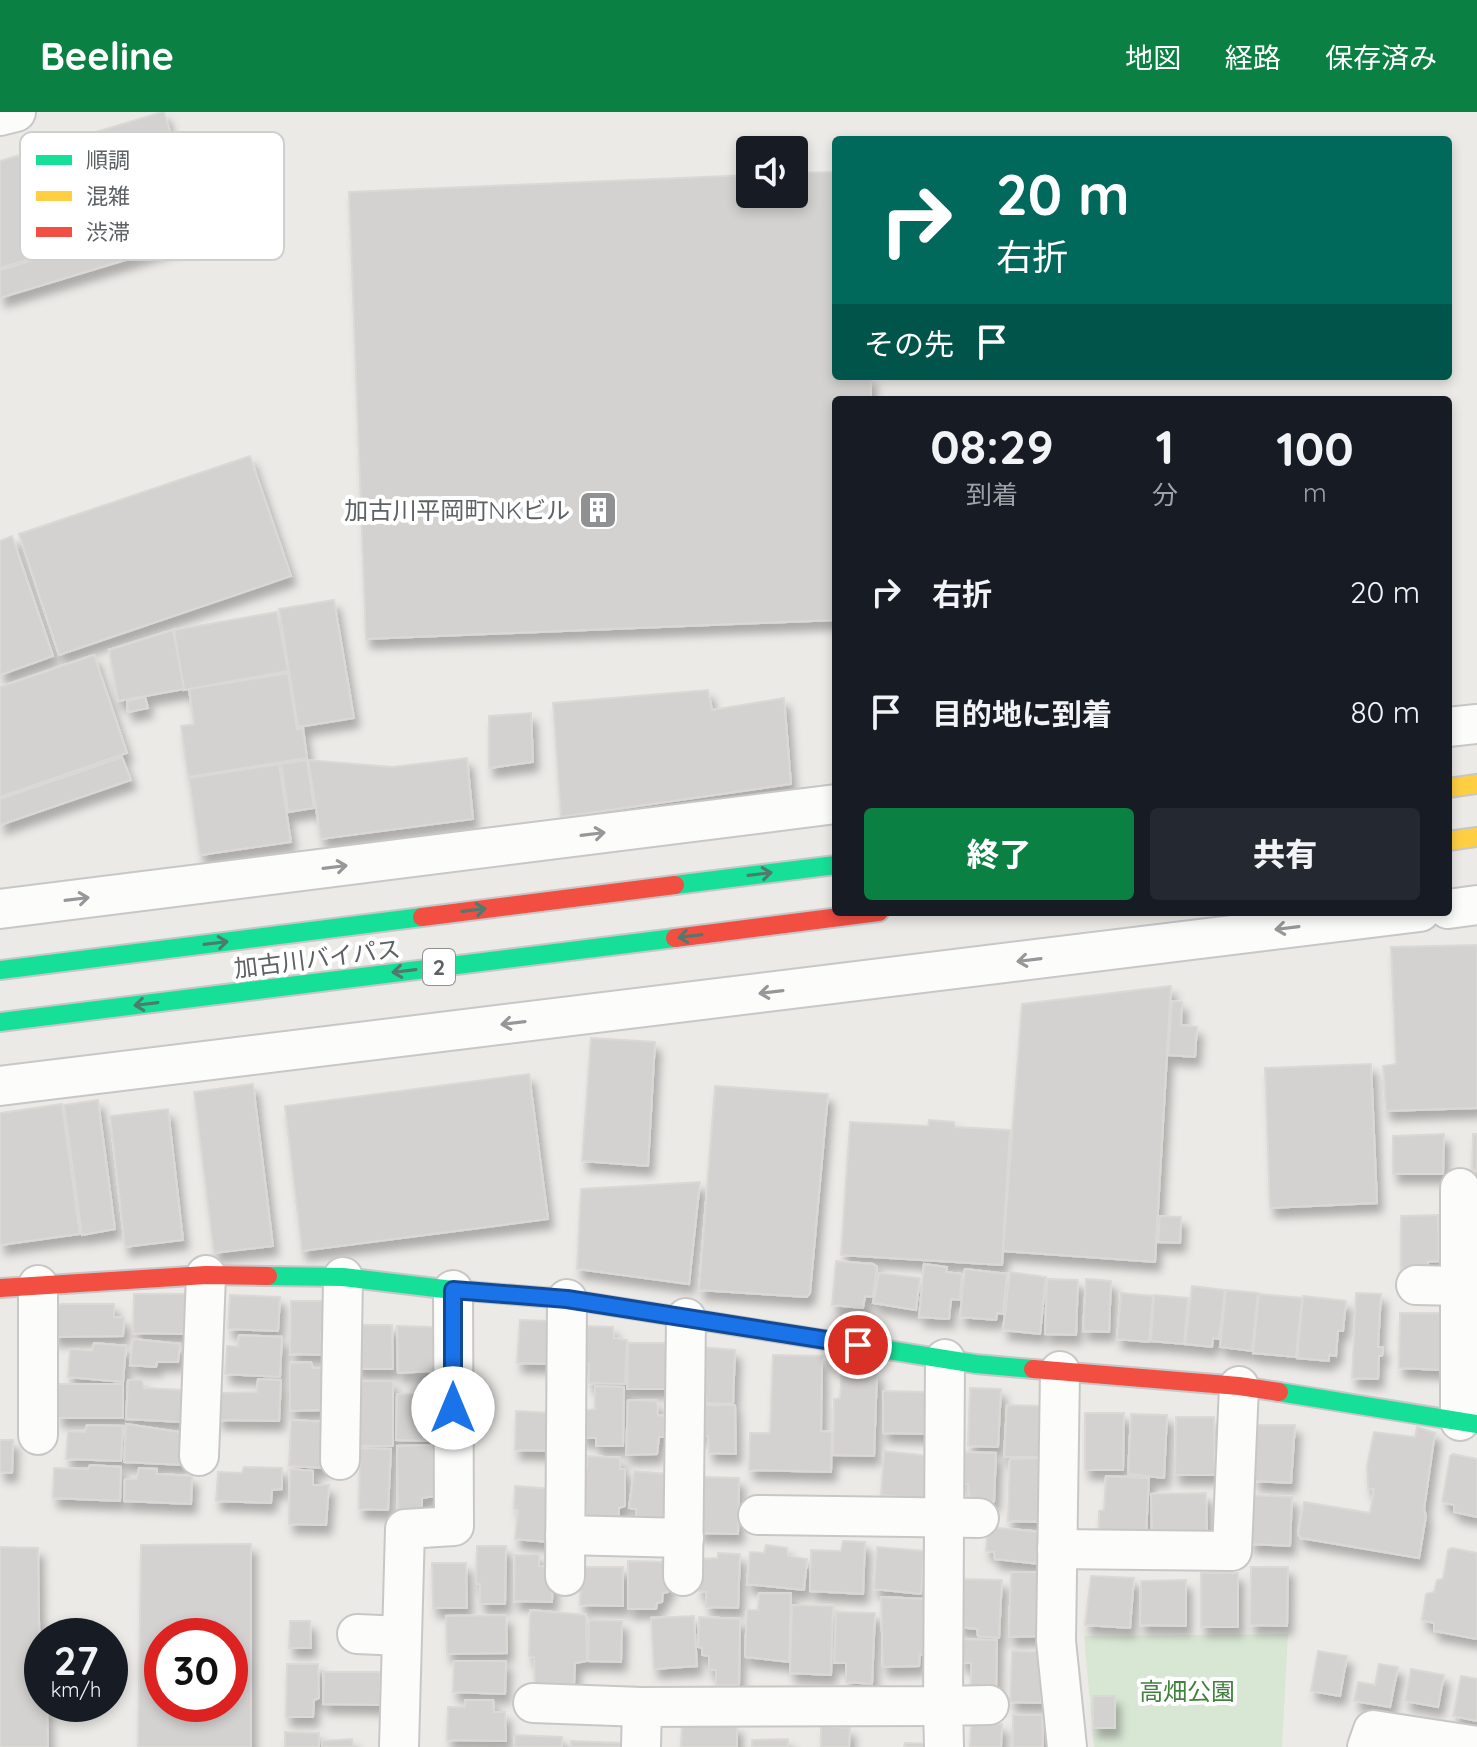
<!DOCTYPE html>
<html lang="ja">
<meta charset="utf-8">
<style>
body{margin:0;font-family:Quicksand,"Noto Sans JP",sans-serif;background:#242831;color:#f1f3f6;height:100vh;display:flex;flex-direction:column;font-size:30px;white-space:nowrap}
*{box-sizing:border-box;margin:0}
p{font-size:26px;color:#9ea1a6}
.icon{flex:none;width:44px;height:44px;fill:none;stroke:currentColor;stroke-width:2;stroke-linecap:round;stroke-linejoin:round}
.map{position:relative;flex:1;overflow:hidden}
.details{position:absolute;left:832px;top:284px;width:620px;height:520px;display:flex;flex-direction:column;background:#171b24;border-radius:8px;box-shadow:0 4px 12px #0003}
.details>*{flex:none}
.guide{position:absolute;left:832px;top:24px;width:620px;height:244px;border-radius:8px;box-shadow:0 4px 12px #0003;background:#00695c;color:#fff;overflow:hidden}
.buttons{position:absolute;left:736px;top:24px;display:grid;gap:16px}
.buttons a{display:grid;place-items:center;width:72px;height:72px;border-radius:8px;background:#171b24;box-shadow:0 4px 12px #0003;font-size:40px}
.speed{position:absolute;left:24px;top:1506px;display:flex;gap:16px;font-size:40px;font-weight:700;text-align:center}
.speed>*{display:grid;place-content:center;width:104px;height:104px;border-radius:50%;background:#171b24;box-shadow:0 4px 12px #0003;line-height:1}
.speed small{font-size:20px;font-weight:400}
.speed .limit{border:12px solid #d22;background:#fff;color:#111}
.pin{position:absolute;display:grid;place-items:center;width:68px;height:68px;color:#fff;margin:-34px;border:4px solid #fff;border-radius:50%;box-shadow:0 2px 8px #0007}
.me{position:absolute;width:88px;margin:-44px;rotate:0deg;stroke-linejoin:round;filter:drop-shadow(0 0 6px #0008)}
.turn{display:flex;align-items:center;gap:28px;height:168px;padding:0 32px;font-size:36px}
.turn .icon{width:104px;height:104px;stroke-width:2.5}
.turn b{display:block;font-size:56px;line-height:68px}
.then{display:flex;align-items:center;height:76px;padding:0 32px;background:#0003;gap:16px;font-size:30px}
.eta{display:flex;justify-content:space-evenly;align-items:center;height:136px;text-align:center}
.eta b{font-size:48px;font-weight:800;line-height:56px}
.primary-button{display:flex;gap:16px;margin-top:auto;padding:16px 32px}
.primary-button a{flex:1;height:92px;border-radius:8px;background:#0b8043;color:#fff;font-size:32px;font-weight:800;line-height:92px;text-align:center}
.primary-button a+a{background:#242831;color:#f1f3f6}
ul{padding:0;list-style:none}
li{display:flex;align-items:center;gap:24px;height:120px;padding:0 32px}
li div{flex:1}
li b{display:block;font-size:30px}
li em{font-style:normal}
header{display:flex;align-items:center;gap:48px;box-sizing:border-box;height:112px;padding:0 40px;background:#0b8043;color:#fff}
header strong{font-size:38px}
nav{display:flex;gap:44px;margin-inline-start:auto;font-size:28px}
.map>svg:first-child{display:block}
</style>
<header>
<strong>Beeline</strong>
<nav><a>地図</a><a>経路</a><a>保存済み</a></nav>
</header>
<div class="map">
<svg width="1477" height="1635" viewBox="0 0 1477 1635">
<defs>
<filter id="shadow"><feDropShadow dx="5" dy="9" stdDeviation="4" flood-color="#0004"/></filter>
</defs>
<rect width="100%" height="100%" fill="#eceae7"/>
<path fill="#d8e6d4" d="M1288 1522 1282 1635H1094L1084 1524Z"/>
<g fill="#d4d2d0" stroke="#dbd9d6" stroke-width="2" fill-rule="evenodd" filter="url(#shadow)">
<path d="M162 0H164L194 98 0 156V49Z"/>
<path d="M836 60V264H871V288H836V508L366 527 349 80 750 63V82H794V61Z"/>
<path d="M193 100 201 125 0 186V158Z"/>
<path d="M250 344 291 464 59 543 19 422Z"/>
<path d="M12 424 53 544 0 563V429Z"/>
<path d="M334 488 354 606 298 615 279 497Z"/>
<path d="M277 500 288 559 184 578 174 518Z"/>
<path d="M173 518 184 577 118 589 109 538Z"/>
<path d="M94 543 127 641 0 685V575Z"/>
<path d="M288 561 297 617 303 616 307 646 188 665 181 614 194 612 189 577Z"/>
<path d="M708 578 712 598 784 586 791 672 561 705 553 591Z"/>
<path d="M145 585 148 596 128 600 127 589Z"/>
<path d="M531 601 533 650 489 656V604Z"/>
<path d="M122 645 131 668 0 713V687Z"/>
<path d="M467 646 473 707 321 727 308 648 392 655Z"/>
<path d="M307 648 314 696 288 700 281 652Z"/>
<path d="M279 652 291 730 200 743 189 666Z"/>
<path d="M1477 833V996L1386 999 1383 954 1396 952 1391 835Z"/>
<path d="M1171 874 1155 1150 1003 1139 1022 892Z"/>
<path d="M1172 889 1182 890 1181 913 1197 915 1195 945 1168 943Z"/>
<path d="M591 926 655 930 648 1054 582 1049Z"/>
<path d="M1371 952 1377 1091 1270 1096 1265 956Z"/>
<path d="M529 962 548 1107 302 1139 285 994Z"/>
<path d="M253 972 273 1134 214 1141 194 980Z"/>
<path d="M715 974 828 982 810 1181 807 1185 699 1178Z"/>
<path d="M98 988 115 1117 82 1123 64 993Z"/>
<path d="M62 992 80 1122 0 1133V1001Z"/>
<path d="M168 997 183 1128 125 1135 110 1004Z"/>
<path d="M929 1008 954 1010 955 1015 1010 1018 1002 1153 841 1143 850 1010 928 1014Z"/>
<path d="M1444 1022 1443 1062H1393V1024Z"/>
<path d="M1473 1022H1477V1059H1472Z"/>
<path d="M700 1070 689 1172 577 1157 581 1077Z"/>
<path d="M1438 1103 1439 1149 1428 1150 1427 1156H1401V1104Z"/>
<path d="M1160 1104 1181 1105 1180 1131 1158 1130Z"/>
<path d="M836 1149 873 1152 877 1155 873 1185 865 1184 863 1196 832 1193Z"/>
<path d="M924 1152 947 1155 946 1160 962 1162 960 1188 951 1187 949 1207 919 1205Z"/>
<path d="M965 1157 1007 1162 1003 1202 997 1201 996 1208 960 1205Z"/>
<path d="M1010 1160 1046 1165 1040 1222 1003 1218Z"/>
<path d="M879 1161 920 1166 916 1198 873 1191Z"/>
<path d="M1047 1167 1078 1168 1076 1223 1045 1222Z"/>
<path d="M1086 1167 1111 1169 1109 1220 1083 1219Z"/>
<path d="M1192 1174 1225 1178 1219 1227 1213 1226 1212 1235 1185 1232Z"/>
<path d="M1226 1178 1258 1181 1252 1239 1220 1235Z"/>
<path d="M1121 1181 1153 1184 1149 1230 1117 1227Z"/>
<path d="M1356 1181 1381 1182 1378 1235H1383L1382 1244H1379L1378 1267 1352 1266Z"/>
<path d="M134 1182H188L187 1222 133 1221Z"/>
<path d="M1259 1182 1302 1186 1296 1245 1253 1241Z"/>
<path d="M230 1183 280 1185 278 1219 228 1217Z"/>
<path d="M1154 1183 1188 1186 1184 1232 1151 1229Z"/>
<path d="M1303 1184 1346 1189 1343 1219H1338L1336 1244 1329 1243V1249L1297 1246Z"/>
<path d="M291 1189H328L327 1222H321L323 1243 290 1242Z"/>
<path d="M61 1192H114V1205L124 1206 123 1224 53 1225 54 1198Z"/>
<path d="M1400 1201H1440L1441 1258 1399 1256Z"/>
<path d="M520 1208 549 1209 546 1252 517 1251Z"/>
<path d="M354 1213H392L393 1257H355Z"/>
<path d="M397 1214 433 1215V1259L398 1261Z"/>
<path d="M585 1214 613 1215 614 1226 627 1228 625 1272 589 1271V1252L584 1250Z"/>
<path d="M239 1223 282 1225 280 1265 225 1262 227 1234H238Z"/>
<path d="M133 1227 180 1232 178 1250H157L156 1255 130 1253Z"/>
<path d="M94 1231 126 1234 123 1270 68 1265 70 1237 92 1239Z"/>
<path d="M628 1231H665L666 1240 672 1242 670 1277H627Z"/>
<path d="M700 1235 735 1238 733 1292 706 1291 705 1276 698 1275Z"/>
<path d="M773 1243 822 1244 821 1319 832 1320 831 1360 749 1358 750 1321H770Z"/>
<path d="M311 1250 313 1256H327L325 1298 290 1299V1251Z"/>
<path d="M842 1257 877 1260 874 1344 833 1343 834 1287 840 1286Z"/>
<path d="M258 1267 281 1268 279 1309 218 1308 219 1281 257 1280Z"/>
<path d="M128 1268H142L144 1276 182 1278 181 1310 126 1307Z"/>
<path d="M357 1269H393V1334H356Z"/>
<rect x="58" y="1272" width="65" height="34"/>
<path d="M595 1274 624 1275 623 1334H596V1326H581V1299L595 1297Z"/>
<path d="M970 1276 1001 1277 998 1335 968 1334Z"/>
<path d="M883 1279 929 1280 928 1322 883 1321Z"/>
<path d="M397 1282 436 1283 435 1329 396 1328Z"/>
<path d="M628 1288 657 1289 658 1303 665 1304 664 1325H659L657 1342 626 1343Z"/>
<path d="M702 1293H735L736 1342 709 1341 708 1324 701 1323Z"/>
<path d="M1007 1293 1041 1294 1040 1345H1004Z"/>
<path d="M516 1299 553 1301 551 1339 515 1338Z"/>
<path d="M1085 1301H1124L1123 1358H1085Z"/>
<path d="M1131 1302 1167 1303 1164 1366 1128 1362Z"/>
<path d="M1176 1305H1214L1215 1363H1175Z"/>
<path d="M291 1308 326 1310 324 1356 289 1354Z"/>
<path d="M126 1312 186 1321 184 1353 124 1350Z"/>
<path d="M87 1313 123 1314 121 1349 66 1347 68 1319 85 1320Z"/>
<path d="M1256 1313H1295L1291 1371 1254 1369Z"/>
<path d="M1417 1315 1435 1321 1424 1397 1426 1404 1419 1446 1301 1426 1298 1422 1304 1390 1370 1401 1374 1377H1368L1367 1354 1374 1320 1415 1325Z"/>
<path d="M0 1328H13L12 1361 0 1360Z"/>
<path d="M433 1333 435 1384 422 1386V1402L398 1403 397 1334Z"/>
<path d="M360 1336 391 1337 388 1398 359 1397Z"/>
<path d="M884 1339 930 1344 925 1387 881 1383Z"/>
<path d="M965 1340 996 1341 994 1390 970 1389 968 1372H962Z"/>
<path d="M1453 1342 1477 1347V1405L1454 1400V1393L1442 1390 1450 1344Z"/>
<path d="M587 1344 620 1346V1357H625V1394L619 1396 618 1408 586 1407V1387L580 1386V1357L587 1356Z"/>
<path d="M1042 1346 1040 1410 1008 1409 1010 1347Z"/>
<path d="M90 1353 121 1355 120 1389 53 1386 54 1356 88 1357Z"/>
<path d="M244 1355 282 1356V1377L272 1378 271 1391 216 1389 218 1360 242 1361Z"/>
<path d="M139 1356 157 1357V1362L192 1364 191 1392 124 1389 125 1367H137Z"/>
<path d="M290 1357 313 1359V1373H329L326 1413 289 1412Z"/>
<path d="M634 1359 668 1362 663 1412 636 1410V1397L629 1396Z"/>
<path d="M1106 1364 1149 1366 1146 1422H1099V1399L1104 1398Z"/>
<path d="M704 1365 739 1366 738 1422 698 1421Z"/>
<path d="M515 1374 552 1377 548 1430 515 1427 518 1398 514 1397Z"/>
<path d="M1206 1381 1207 1420 1152 1421 1151 1382Z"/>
<path d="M1249 1383 1292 1385 1290 1434 1250 1432Z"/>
<path d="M988 1415 1043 1420 1038 1452 995 1447 994 1440 986 1439Z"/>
<path d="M843 1429 865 1430 863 1482 810 1479 811 1438 841 1439Z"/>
<path d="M251 1432V1635H138L141 1433ZM162 1524H230V1592H162Z"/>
<path d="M766 1433 787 1436 788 1444 807 1447 804 1478 747 1472 750 1440 764 1441Z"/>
<path d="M477 1434H506L505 1492H480V1472L476 1471Z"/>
<path d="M0 1435 38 1436 40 1580H42V1592H47L48 1635H0Z"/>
<path d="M877 1435 924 1439 921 1482 874 1477Z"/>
<path d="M1452 1436 1477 1441V1527L1434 1519V1511L1422 1508 1426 1482 1434 1480 1437 1468 1443 1467 1448 1438Z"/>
<path d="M718 1441 740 1442 738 1496 706 1495V1480L699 1479 700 1447 718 1446Z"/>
<path d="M539 1442V1454L553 1455 552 1490 514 1489 515 1443Z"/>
<path d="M628 1449 669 1450 668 1480 663 1481 662 1490 657 1491 656 1497H628Z"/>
<path d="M432 1451H466L467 1496H433Z"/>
<path d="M581 1455H623V1494L580 1493Z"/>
<path d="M1251 1455H1288L1287 1514 1250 1513Z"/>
<path d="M1011 1460H1043V1524L1009 1525Z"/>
<rect x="1201" y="1461" width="37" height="54"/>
<path d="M1091 1464 1134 1466 1130 1516 1085 1513Z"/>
<path d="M961 1467 1002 1468 999 1526 978 1524 977 1517 958 1515Z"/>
<path d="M1186 1468V1514L1140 1513 1141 1469Z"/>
<path d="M759 1481H791L789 1550 746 1545 745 1543 747 1498H758Z"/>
<path d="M881 1485 925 1487 927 1542 920 1543 919 1554 883 1555Z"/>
<path d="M792 1493 833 1494 831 1563 790 1561Z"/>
<path d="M530 1498 586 1503 587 1549 575 1551 574 1572 535 1573 534 1545 529 1544Z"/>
<path d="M836 1500 875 1501 872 1572 846 1570V1551H834Z"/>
<path d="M506 1503 507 1541 447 1542 446 1504Z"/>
<path d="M694 1504 697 1554 654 1557 651 1506Z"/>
<path d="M699 1505 740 1507 739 1573H716V1558L709 1557V1544L702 1543V1536L698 1535Z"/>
<path d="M589 1508 622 1509 621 1550 588 1549Z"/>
<path d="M290 1509H310L311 1536H289Z"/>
<path d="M961 1527 997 1528 996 1580H971V1551H961Z"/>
<path d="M1012 1539 1043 1540 1041 1591 1010 1590Z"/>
<path d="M1318 1539 1347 1544 1340 1584 1311 1579Z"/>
<path d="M454 1549H506L505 1582 453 1580Z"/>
<path d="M287 1552H318L319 1586 314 1588 313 1605H286Z"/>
<path d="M1379 1552 1398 1555 1390 1595 1354 1589 1358 1570 1375 1573Z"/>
<path d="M1411 1557 1444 1563 1438 1595 1405 1589Z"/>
<path d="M324 1560H380V1593L323 1592Z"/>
<path d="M1461 1564 1477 1567V1609L1453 1604Z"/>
<rect x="1093" y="1584" width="22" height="32"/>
<path d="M465 1588H493L494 1600H505L506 1629 447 1628 448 1595H465Z"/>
<path d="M1013 1603H1042L1043 1635H1013Z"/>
<path d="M971 1610 1002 1612 1001 1635H970Z"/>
<path d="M682 1613H737V1635H681Z"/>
<path d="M821 1614 850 1616 849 1635H821Z"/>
<path d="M285 1620 319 1621V1635H285Z"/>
<path d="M515 1623 562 1625V1635H514Z"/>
<path d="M352 1627 353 1635H322V1629Z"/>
<path d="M788 1627V1635H752V1628Z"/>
<path d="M571 1629 624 1631V1635H571Z"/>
<path d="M905 1631 934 1632 933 1635H904Z"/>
</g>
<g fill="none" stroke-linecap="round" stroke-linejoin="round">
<defs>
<g id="street">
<path d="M0 4 16 0"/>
<path d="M1448 615 1477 612"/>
<path d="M0 797 836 692"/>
<path d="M1448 797 1477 793"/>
<path d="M0 974 1420 800"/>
<path d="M1416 1173 1460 1174"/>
<path d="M1060 1259 1056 1529 1067 1635"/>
<path d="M1460 1309V1076"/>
<path d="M38 1323V1173"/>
<path d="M199 1344 206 1163"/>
<path d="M340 1348 343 1165"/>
<path d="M758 1403 979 1406"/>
<path d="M565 1423 684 1426"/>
<path d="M1057 1437 1232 1439 1239 1274"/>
<path d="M565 1464 567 1187"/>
<path d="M683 1464 686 1206"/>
<path d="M357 1522 402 1524"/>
<path d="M533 1591 642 1595"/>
<path d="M399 1635 405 1417 454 1414 453 1178"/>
<path d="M641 1635 642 1595 943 1594 945 1247"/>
<path d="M944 1635 943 1594 989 1593"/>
<path d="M1367 1635 1373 1618 1477 1634"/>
</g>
<g id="fast">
<path d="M675 773 836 753"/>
<path d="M0 858 422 805"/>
<path d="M0 910 675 826"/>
<path d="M268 1164 343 1165 453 1178 567 1187 976 1252 1033 1257"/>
<path d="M1279 1280 1477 1312"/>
</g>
<g id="slow">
<path d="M1448 676 1477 672"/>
<path d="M1448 729 1477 725"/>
</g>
<g id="jam">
<path d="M422 805 675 773"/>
<path d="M675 826 879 800"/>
<path d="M0 1176 206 1163 268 1164"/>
<path d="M1033 1257 1239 1274 1279 1280"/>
</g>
</defs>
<use href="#street" stroke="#c8c7c7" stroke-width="42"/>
<use href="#fast" stroke="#c7c7c8" stroke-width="22"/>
<use href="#slow" stroke="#c7c7c8" stroke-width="22"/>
<use href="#jam" stroke="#c7c7c8" stroke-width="22"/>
<use href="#street" stroke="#fcfcfb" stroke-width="38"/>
<use href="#fast" stroke="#16e098" stroke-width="18"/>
<use href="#slow" stroke="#ffcf43" stroke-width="18"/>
<use href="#jam" stroke="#f24e42" stroke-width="18"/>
</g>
<defs><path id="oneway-shaft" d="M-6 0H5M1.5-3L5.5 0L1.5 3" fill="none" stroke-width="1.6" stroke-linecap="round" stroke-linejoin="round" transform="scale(2)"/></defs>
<g stroke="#959799">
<use href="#oneway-shaft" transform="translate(593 722) rotate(-7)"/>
<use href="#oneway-shaft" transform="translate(335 755) rotate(-7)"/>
<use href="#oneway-shaft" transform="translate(77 787) rotate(-7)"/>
<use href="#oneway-shaft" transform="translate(1287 816) rotate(173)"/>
<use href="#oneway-shaft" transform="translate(1029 848) rotate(173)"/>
<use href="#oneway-shaft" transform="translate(771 880) rotate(173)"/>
<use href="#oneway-shaft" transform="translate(513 911) rotate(173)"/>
</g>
<g stroke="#4f7a6e">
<use href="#oneway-shaft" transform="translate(760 762) rotate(-7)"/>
<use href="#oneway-shaft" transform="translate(474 798) rotate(-7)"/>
<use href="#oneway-shaft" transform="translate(690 824) rotate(173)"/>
<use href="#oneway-shaft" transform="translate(216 831) rotate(-7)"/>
<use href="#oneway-shaft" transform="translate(404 859) rotate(173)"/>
<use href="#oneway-shaft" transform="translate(146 892) rotate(173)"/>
</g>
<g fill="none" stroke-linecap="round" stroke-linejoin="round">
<defs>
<path id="route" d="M453 1296V1178L567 1187 858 1233"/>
</defs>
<use href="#route" stroke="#114b97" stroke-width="20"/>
<use href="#route" stroke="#1a73e8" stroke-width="14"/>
</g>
<defs>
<symbol id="building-square" viewBox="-11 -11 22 22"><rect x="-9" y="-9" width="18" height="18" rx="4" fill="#8f9192" stroke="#fff"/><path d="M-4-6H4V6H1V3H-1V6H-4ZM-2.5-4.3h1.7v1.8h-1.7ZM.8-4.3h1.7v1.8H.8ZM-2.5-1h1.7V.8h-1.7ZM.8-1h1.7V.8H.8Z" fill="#fff"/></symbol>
</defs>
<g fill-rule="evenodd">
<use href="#building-square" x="576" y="376" width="44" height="44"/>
</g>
<g text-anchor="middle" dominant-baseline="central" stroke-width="8" stroke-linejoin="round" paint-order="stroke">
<rect fill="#fff" stroke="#8e9092" stroke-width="2" x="423" y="837" width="32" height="36" rx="6"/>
<g font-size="22" font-weight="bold" fill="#5d6164">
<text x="439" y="855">2</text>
</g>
<g font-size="24" fill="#5d6164" stroke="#fff" text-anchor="end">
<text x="570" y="398">加古川平岡町NKビル</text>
</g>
<g font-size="24" fill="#5d6164" stroke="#fff">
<text transform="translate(317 846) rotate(-7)">加古川バイパス</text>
</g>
<g font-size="24" fill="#42823e" stroke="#fff">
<text x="1187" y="1579">高畑公園</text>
</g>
</g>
<rect x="20" y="20" width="264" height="128" rx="12" fill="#fff" stroke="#ced0d0" stroke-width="2"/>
<rect x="36" y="43" width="36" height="10" fill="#16e098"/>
<rect x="36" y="79" width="36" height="10" fill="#ffcf43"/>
<rect x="36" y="115" width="36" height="10" fill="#f24e42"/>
<g font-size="22" fill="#5d6164">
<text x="86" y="56">順調</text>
<text x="86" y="92">混雑</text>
<text x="86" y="128">渋滞</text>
</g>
</svg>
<div class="buttons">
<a><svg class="icon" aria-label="sound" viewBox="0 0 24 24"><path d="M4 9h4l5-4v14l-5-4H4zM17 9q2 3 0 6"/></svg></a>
</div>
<div class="speed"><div>27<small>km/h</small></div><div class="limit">30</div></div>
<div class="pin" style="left:858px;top:1233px;background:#d93025"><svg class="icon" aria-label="arrive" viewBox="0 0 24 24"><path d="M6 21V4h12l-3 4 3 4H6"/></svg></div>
<svg class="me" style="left:453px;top:1296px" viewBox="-20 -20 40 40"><circle r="19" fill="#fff"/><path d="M0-13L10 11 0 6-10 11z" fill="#1a73e8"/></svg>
<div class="guide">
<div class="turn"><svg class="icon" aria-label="right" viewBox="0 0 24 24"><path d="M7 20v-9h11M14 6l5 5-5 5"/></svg><div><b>20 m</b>右折</div></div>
<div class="then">その先<svg class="icon" aria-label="arrive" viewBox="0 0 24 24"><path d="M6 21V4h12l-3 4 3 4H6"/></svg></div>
</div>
<section class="details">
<div class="eta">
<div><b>08:29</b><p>到着</p></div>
<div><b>1</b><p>分</p></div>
<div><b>100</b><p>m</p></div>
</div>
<ul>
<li><svg class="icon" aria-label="right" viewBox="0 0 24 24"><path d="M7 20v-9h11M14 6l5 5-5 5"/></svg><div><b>右折</b></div><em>20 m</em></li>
<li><svg class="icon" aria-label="arrive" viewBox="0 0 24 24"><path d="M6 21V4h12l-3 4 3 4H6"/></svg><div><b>目的地に到着</b></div><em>80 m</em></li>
</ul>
<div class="primary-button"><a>終了</a><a>共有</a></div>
</section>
</div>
